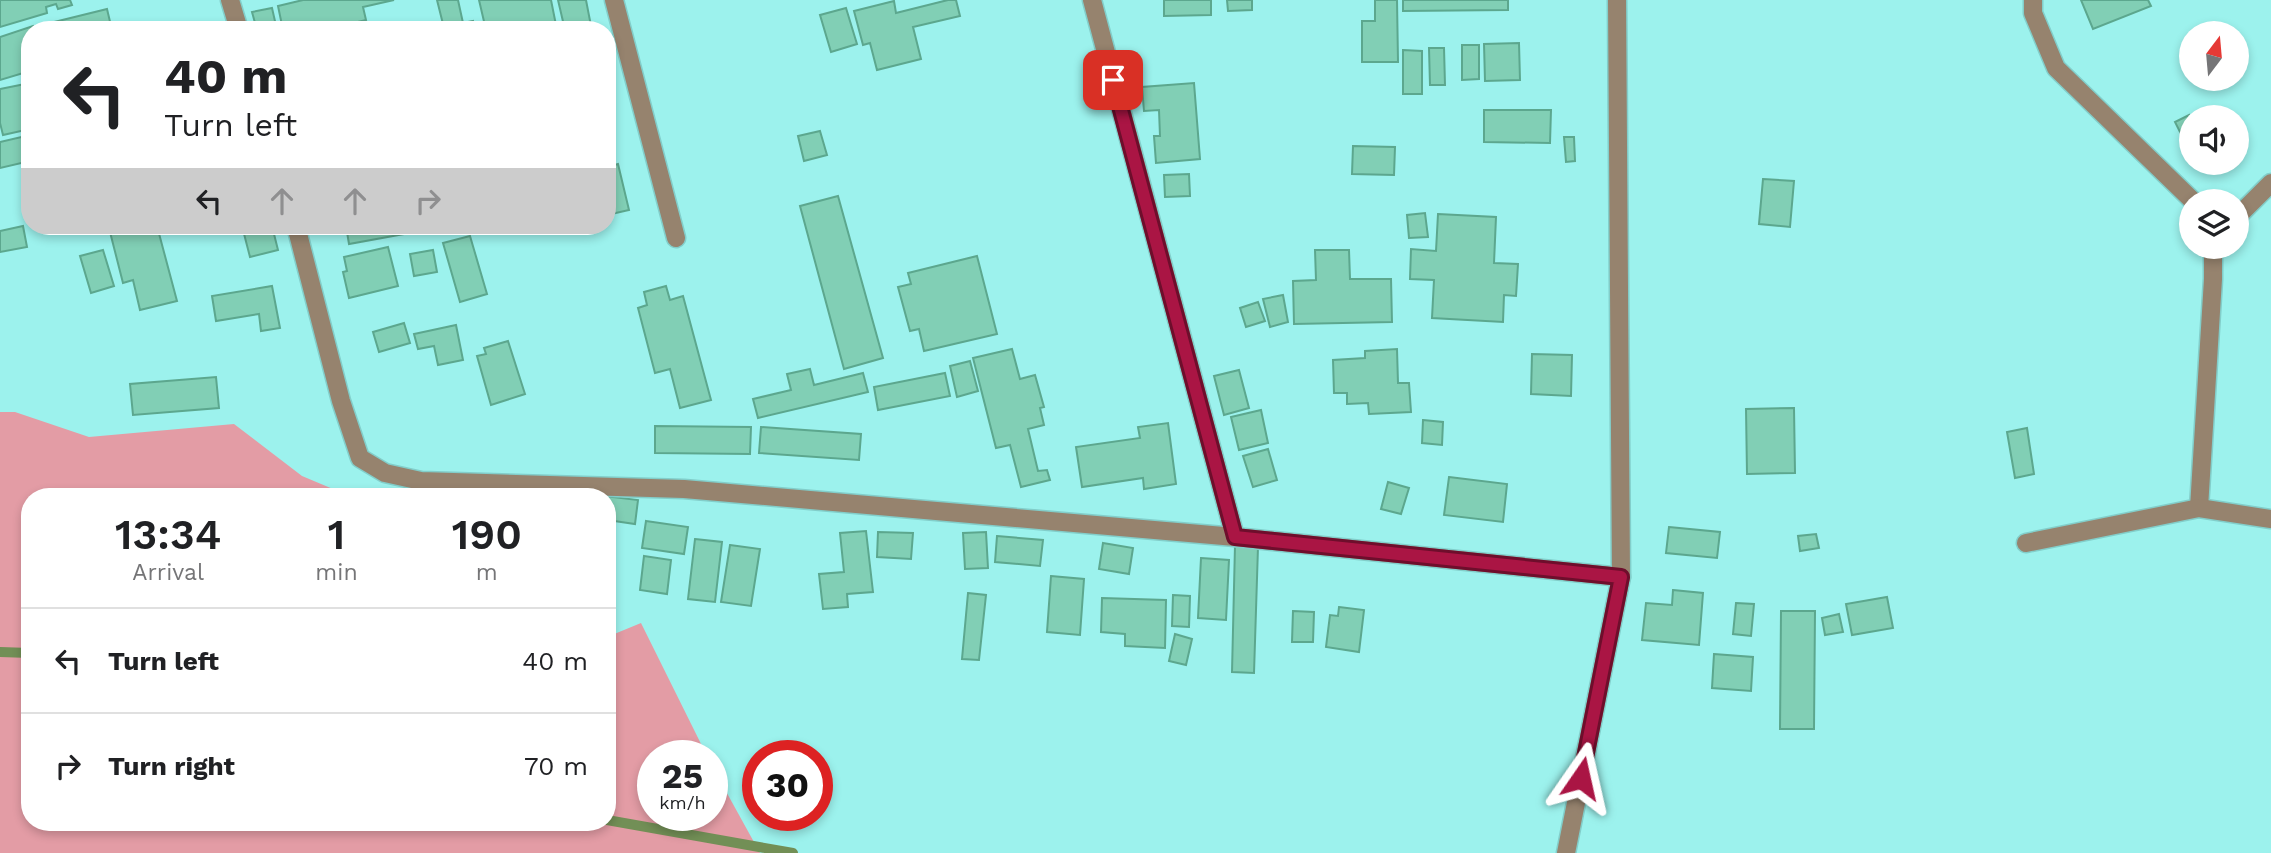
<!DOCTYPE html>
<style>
body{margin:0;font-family:"Work Sans",sans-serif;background:#f6f6f6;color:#202124;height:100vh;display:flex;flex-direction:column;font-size:26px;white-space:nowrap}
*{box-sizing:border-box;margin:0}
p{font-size:23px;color:#757577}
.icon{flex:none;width:38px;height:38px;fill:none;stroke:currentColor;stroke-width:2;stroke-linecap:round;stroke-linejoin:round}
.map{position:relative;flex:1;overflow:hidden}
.sheet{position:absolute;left:21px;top:488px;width:595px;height:343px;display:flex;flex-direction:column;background:#fff;border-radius:28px;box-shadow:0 4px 10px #0003}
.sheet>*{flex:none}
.banner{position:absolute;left:21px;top:21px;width:595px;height:214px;border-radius:28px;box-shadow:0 4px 10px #0003;background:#fff;color:#202124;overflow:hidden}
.needle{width:46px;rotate:16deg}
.fabs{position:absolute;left:2179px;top:21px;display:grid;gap:14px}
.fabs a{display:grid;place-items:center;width:70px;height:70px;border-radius:50%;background:#fff;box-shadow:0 4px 10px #0003;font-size:35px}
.speed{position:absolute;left:637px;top:740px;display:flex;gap:14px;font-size:35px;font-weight:700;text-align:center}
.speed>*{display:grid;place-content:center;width:91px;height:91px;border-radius:50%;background:#fff;box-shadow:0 4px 10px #0003;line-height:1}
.speed small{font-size:18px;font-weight:400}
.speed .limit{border:10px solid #d22;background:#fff;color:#111}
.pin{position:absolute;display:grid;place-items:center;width:60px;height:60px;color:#fff;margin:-30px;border-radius:14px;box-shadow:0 4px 10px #0006}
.me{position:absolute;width:77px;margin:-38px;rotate:11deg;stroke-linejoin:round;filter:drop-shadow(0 0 5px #0008)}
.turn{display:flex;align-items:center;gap:24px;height:147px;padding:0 28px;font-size:32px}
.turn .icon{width:91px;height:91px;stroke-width:2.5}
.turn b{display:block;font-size:49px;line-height:60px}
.lanes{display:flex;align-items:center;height:66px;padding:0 28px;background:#0003;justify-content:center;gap:35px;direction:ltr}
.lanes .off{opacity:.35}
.eta{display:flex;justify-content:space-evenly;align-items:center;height:119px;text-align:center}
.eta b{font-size:42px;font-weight:600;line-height:49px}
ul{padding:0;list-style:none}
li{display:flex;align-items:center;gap:21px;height:105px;padding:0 28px;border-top:2px solid #e0e0e0}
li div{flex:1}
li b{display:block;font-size:26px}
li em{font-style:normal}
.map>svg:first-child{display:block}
</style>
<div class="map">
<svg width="2271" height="853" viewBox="0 0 2271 853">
<rect width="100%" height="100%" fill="#9cf2ed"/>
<path fill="#e39ca5" d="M0 412H15L89 437 234 424 302 476 352 497H30V822H607V637L641 623 707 756H653V816H712V766L760 853H0Z"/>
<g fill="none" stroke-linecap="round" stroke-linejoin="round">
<g stroke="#728f56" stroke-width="10">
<path d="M0 652 30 653"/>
<path d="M607 820 793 853"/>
</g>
</g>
<g fill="#81cfb5" stroke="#5ca78e" stroke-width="2">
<path d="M0 0H70L72 5 58 9 56 4 46 7 47 13 0 27Z"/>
<path d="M303 0H394L363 7 366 20 325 30H283L278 6Z"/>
<path d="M437 0H458L463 23 473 21 475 30H441L444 28Z"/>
<path d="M479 0H551L557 30H486Z"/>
<path d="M558 0H586L591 26 565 30Z"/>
<path d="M948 0H956L960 16 913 27 921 59 877 70 870 43 863 45 854 11 894 1 896 13Z"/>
<path d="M1164 0H1211V15L1164 16Z"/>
<path d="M1227 0H1252V10L1228 11Z"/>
<path d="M1375 0H1397L1398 62H1362V21H1375Z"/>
<path d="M1403 0H1508V10L1403 11Z"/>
<path d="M2081 0H2148L2151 6 2093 29Z"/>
<path d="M272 8 277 30H257L252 12Z"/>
<path d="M846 8 857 44 831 52 820 15Z"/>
<path d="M107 9 112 30H43L42 25Z"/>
<path d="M33 26 34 30H30V71L0 80V37Z"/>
<path d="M1519 43 1520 80 1485 81 1484 44Z"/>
<path d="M1462 45H1479V79L1462 80Z"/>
<path d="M1429 48H1444L1445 85H1430Z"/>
<path d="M1403 50 1422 51V94H1403Z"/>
<path d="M30 83V129L3 135 0 123V89Z"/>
<path d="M1194 83 1200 159 1156 163 1154 136H1160L1159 110 1144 111 1142 87Z"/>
<path d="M1484 110H1551L1550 143 1484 142Z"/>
<path d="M2189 115 2191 129 2181 134 2175 122Z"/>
<path d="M820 131 827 155 804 161 798 136Z"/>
<path d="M30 135V161L0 168V142Z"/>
<path d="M1564 137H1574L1575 161 1566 162Z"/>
<path d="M1353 146 1395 147 1394 175 1352 174Z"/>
<path d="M618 164 629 210 607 215V167Z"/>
<path d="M1189 174 1190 196 1165 197 1164 175Z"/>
<path d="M1763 179 1794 181 1790 227 1759 224Z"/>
<path d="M838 196 883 358 844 369 800 206Z"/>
<path d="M1425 213 1428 237 1409 238 1407 215Z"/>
<path d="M1438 214 1496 217 1494 263 1518 264 1516 296 1504 295 1503 322 1432 318 1434 280 1410 279 1411 249 1436 251Z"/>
<path d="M23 226 27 247 0 252V231Z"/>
<path d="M118 226H157L177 301 140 310 133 280 123 283 109 228Z"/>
<path d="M242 226H272L278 250 250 257Z"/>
<path d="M346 226H448L349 244Z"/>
<path d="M470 236 487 294 460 302 443 243Z"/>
<path d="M388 247 398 286 349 298 343 272 347 271 344 257Z"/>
<path d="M103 250 114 286 91 293 80 256Z"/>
<path d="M433 250 437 272 414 276 410 254Z"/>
<path d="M1315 250H1349L1350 279H1391L1392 322 1294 324 1293 281 1316 280Z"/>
<path d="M977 256 997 334 924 351 919 329 910 331 898 287 911 284 908 273Z"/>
<path d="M272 286 280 328 261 331 259 314 216 321 212 296Z"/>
<path d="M666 286 670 300 683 296 711 400 680 408 670 369 655 373 638 308 647 305 644 292Z"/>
<path d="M1283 295 1288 322 1270 327 1263 299Z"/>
<path d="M1258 302 1265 321 1246 327 1240 308Z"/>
<path d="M404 323 410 343 379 352 373 332Z"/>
<path d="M456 325 463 360 438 365 434 346 418 349 414 334Z"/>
<path d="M508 341 525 394 491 405 477 356 486 354 484 348Z"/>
<path d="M1012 349 1020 379 1035 375 1044 407 1040 408 1044 425 1028 429 1038 471 1047 470 1050 480 1021 487 1010 445 996 448 973 358Z"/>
<path d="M1397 349 1398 383H1409L1411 412 1369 414 1368 403 1347 404V393H1334L1333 360 1365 358V351Z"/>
<path d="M1532 354 1572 355 1571 396 1531 394Z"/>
<path d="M970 361 978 391 957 397 950 366Z"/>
<path d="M810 369 814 385 863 373 868 392 758 418 753 399 791 390 787 374Z"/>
<path d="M1239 370 1249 408 1224 415 1214 376Z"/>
<path d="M945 373 950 396 878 410 874 387Z"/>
<path d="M216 377 219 408 133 415 130 384Z"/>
<path d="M1794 408 1795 473 1747 474 1746 409Z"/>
<path d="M1261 410 1268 443 1239 450 1231 417Z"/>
<path d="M1423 420 1443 422 1442 445 1422 443Z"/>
<path d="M1168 423 1176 484 1144 489 1143 478 1082 487 1076 447 1140 438 1138 427Z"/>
<path d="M655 426 751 427 750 454 655 453Z"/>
<path d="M761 427 861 434 859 460 759 453Z"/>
<path d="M2027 428 2034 474 2015 478 2007 432Z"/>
<path d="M1268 449 1277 480 1253 487 1243 456Z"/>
<path d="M1449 477 1507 484 1503 522 1444 515Z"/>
<path d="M1388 482 1409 488 1401 514 1381 509Z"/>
<path d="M441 485 508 497H439Z"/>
<path d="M596 495 638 500 635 524 607 520V497H596Z"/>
<path d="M646 521 688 527 684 554 642 548Z"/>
<path d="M1669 527 1720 532 1717 558 1666 553Z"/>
<path d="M866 531 873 592 847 594 848 607 823 609 819 574 844 572 840 533Z"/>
<path d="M878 532 913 533 911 559 877 557Z"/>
<path d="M986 532 988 568 965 569 963 533Z"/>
<path d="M1816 534 1819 548 1800 551 1798 536Z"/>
<path d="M997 536 1043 540 1040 566 995 562Z"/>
<path d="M695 539 722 542 715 602 688 599Z"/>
<path d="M1103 543 1133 548 1129 574 1099 569Z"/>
<path d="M730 545 760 549 751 606 721 602Z"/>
<path d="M1235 545 1258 547 1254 673 1232 672Z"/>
<path d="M644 556 671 560 667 594 640 590Z"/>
<path d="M1201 558 1229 560 1226 620 1198 618Z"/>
<path d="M1051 576 1084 579 1080 635 1047 632Z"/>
<path d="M1673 590 1703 593 1699 645 1642 640 1646 603 1672 605Z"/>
<path d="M968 593 986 595 979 660 962 659Z"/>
<path d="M1173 595 1190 596 1189 627 1172 626Z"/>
<path d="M1887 597 1893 628 1852 635 1846 604Z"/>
<path d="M1102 598 1166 600 1165 648 1125 646V634L1101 632Z"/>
<path d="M1736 603 1754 604 1751 636 1733 634Z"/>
<path d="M1339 607 1364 610 1359 652 1326 647 1330 615 1338 616Z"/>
<path d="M1293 611 1314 612 1313 642H1292Z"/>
<path d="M1781 611H1815L1814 729H1780Z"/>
<path d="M1839 614 1843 632 1825 635 1822 618Z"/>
<path d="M1175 634 1192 639 1186 665 1169 661Z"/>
<path d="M1714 654 1753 657 1751 691 1712 688Z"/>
</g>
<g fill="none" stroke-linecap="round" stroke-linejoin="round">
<defs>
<g id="minor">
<path d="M230 0 239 30"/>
<path d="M614 0 676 238"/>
<path d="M1092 0 1235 537"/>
<path d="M2033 0V13L2056 68 2193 201"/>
<path d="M2236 218 2271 183"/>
<path d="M296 226 341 401 360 458 385 473 421 481 684 489 1235 537 1621 577"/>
<path d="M2199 508 2213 279V247"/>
<path d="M2026 543 2199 508 2271 519"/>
<path d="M1566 853 1621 577 1617 0"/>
</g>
</defs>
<use href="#minor" stroke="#82ceca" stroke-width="21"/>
<use href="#minor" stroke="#96836e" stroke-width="18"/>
</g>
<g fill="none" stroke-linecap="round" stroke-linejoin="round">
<defs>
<path id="route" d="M1113 80 1235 537 1621 577 1581 778"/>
</defs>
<use href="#route" stroke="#6e0e2c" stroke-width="18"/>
<use href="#route" stroke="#aa1544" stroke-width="12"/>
</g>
</svg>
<div class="fabs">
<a><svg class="needle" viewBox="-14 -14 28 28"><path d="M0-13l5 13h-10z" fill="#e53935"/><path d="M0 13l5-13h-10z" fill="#757577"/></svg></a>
<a><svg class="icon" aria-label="sound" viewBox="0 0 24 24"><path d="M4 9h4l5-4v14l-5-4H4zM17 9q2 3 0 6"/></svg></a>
<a><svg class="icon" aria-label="layers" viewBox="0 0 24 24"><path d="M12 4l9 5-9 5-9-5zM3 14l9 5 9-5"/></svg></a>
</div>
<div class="speed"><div>25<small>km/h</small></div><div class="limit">30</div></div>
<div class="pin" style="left:1113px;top:80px;background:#d93025"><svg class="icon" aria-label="arrive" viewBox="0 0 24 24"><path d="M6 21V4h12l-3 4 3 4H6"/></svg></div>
<svg class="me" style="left:1581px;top:778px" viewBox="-20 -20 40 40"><path d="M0-17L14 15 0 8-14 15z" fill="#aa1544" stroke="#fff" stroke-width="4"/></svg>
<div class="banner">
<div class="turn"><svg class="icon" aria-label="left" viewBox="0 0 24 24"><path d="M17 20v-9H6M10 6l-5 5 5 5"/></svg><div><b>40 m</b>Turn left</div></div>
<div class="lanes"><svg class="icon" aria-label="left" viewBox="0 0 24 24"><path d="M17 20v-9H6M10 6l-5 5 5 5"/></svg><svg class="icon off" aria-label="ahead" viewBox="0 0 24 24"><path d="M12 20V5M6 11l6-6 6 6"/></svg><svg class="icon off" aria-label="ahead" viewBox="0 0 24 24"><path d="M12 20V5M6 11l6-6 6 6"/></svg><svg class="icon off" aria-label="right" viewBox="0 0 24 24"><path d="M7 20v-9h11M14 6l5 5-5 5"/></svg></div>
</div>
<section class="sheet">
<div class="eta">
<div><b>13:34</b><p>Arrival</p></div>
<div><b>1</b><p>min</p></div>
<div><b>190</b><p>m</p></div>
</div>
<ul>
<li><svg class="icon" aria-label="left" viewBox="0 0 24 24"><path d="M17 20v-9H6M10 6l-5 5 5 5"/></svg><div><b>Turn left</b></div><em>40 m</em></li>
<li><svg class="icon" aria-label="right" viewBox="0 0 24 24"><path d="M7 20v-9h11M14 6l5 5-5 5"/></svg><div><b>Turn right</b></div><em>70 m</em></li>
</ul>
</section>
</div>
